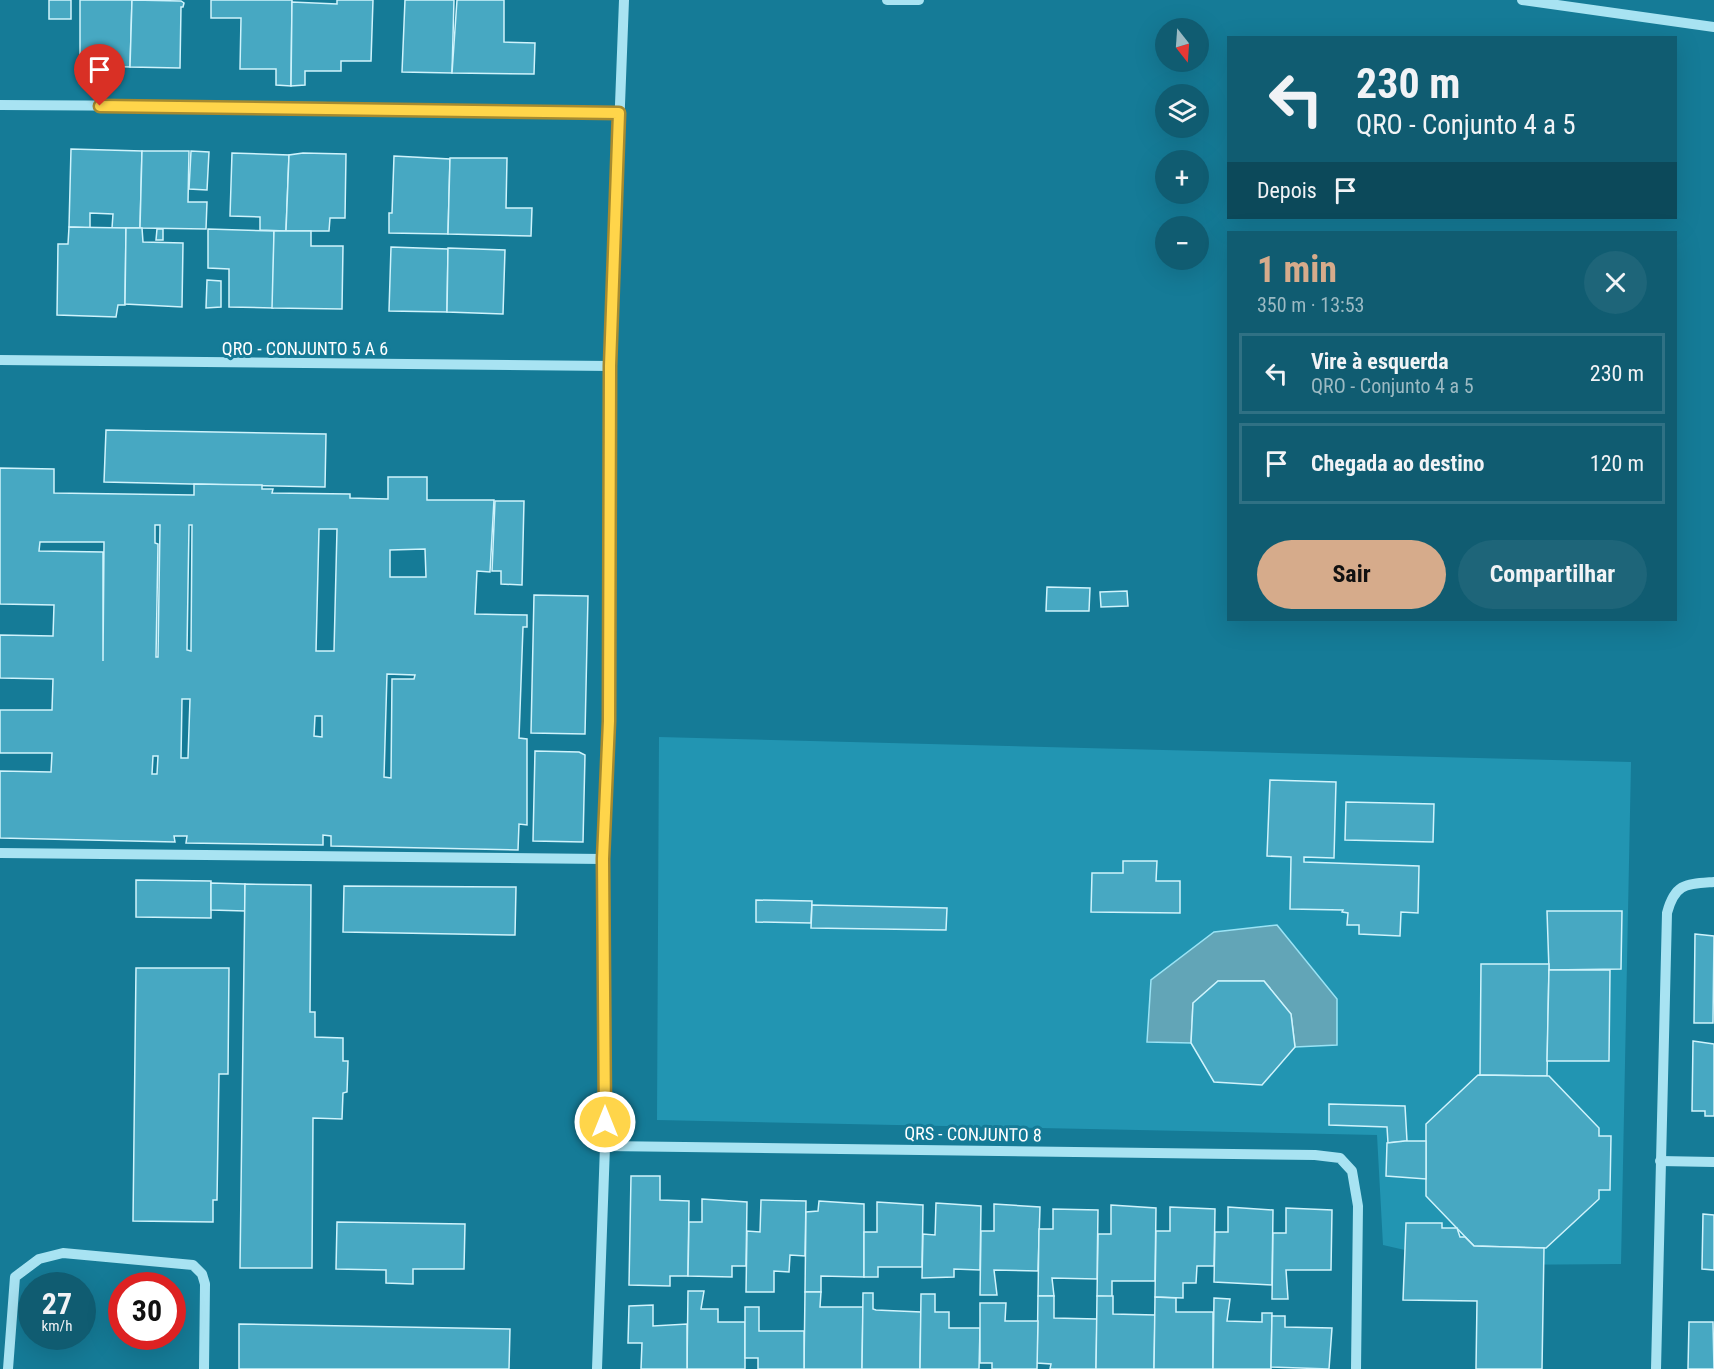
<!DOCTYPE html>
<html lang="pt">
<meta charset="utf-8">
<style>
body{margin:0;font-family:"Roboto Condensed",sans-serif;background:#1e6579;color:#f1f3f6;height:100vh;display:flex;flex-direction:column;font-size:22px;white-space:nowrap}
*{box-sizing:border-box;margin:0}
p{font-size:20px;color:#9cbac3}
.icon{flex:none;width:33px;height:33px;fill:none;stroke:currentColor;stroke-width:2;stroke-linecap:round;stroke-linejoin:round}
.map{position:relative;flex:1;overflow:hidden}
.drawer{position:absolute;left:1227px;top:231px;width:450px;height:390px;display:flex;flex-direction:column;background:#105c71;border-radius:0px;box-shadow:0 6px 24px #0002}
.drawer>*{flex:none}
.banner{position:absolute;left:1227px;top:36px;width:450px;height:183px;border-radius:0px;box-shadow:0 6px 24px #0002;background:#105c71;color:#f1f3f6;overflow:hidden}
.needle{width:39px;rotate:163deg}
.tools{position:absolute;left:1155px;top:18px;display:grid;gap:12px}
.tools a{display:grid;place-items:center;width:54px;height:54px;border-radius:50%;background:#105c71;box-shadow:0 6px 24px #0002;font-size:30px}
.speed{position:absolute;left:18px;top:1272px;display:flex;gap:12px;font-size:30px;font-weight:700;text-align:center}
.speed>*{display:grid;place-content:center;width:78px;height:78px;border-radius:50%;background:#105c71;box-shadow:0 6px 24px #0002;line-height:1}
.speed small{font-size:15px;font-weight:400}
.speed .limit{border:9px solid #d22;background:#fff;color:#111}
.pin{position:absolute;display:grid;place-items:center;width:51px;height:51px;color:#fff;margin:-62px -26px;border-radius:50% 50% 50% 0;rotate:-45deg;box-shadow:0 0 6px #0007}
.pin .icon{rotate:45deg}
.me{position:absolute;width:66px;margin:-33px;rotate:0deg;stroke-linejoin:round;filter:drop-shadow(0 0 4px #0008)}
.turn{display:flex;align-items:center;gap:21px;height:126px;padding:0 30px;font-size:27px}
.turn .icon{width:78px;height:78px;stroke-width:2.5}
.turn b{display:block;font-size:42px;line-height:51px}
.then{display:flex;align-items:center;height:57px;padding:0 30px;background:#0003;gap:12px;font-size:22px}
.round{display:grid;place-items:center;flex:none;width:63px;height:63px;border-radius:32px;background:#1e6579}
.head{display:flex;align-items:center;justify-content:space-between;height:102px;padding:0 30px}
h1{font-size:36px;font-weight:700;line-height:45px;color:#d6ab8b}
.primary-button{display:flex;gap:12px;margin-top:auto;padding:12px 30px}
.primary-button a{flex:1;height:69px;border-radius:36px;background:#d6ab8b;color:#111;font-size:24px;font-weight:700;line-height:69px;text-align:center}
.primary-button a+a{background:#1e6579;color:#f1f3f6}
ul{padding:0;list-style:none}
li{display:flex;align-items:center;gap:18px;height:81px;margin:0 12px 9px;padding:0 18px;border:3px solid #307184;border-radius:0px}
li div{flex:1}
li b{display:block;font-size:22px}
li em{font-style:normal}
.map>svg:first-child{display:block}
</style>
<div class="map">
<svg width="1714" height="1369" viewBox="0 0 1714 1369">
<rect width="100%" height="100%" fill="#157b97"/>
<path fill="#2295b2" d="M659 737 1631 762 1621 1264 1470 1265 1383 1245 1377 1135 657 1120Z"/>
<path fill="#62a5b7" stroke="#9ae3f5" stroke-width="1.5" d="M1277 925 1337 999V1045L1295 1047 1291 1014 1264 981H1218L1193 1003 1191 1043 1147 1042 1151 980 1214 932Z"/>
<g fill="#47a8c2" stroke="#cff3fc" stroke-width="1.5" fill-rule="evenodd">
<rect x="49" y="0" width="22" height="19"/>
<path d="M80 0H132L130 67 97 66 98 55H80Z"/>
<path d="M132 0 181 1 184 3 183 7H181L180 68 130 67Z"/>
<path d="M211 0H292L291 86 276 85V69H240L241 18H211Z"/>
<path d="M337 0H373L371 61H341V71H305V85L291 86 292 2 337 4Z"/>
<path d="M405 0H454L452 73 402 72Z"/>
<path d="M457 0H504V42L535 43 534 74 452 73Z"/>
<path d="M71 149 142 151 140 228H112L113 214 90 213V228L69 227Z"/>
<path d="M142 151H189L188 202H207L206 229 140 228Z"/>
<path d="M191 151 209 152 207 190 189 189Z"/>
<path d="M232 153 289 155 286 231 260 230V217L230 216Z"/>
<path d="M303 153 346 154 345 218H330L329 231H286L289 155Z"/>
<path d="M394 156 450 159 448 234 389 233V213H392Z"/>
<path d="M450 158H507L506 208H532L531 236 448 234Z"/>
<path d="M69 227 126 228 125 305H118L116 317 57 315 58 244H68Z"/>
<path d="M126 228H142L143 242 183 243 182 307 125 304Z"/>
<path d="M157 229H163V240H156Z"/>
<path d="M208 229 274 231 273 308 229 307V269L208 268Z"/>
<path d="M274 231H311V246H343L342 309 272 308Z"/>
<path d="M391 247 448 249 447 312 389 311Z"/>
<path d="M448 248 505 250 503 314 447 312Z"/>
<path d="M207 280 221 281V307L206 308Z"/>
<path d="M106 430 326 434 325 487 104 482Z"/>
<path d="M0 468 54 469V493L194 495V484L262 485V489H273L272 493 350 494V498L388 499V477H427V500H494L490 572 477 571 475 614 527 615V627H523L519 738 527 739V825L519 824 518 850 331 846V836L323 835V845L186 843 187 836H174L175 842 0 838V771L51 772 52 753H0V710H52L53 679 0 678V635L53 636 54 605 0 604ZM155 525H160L158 657H156L158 544 155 543ZM189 525H192L191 651 187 650ZM319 529H337L334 651H316ZM40 542H104L103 661V552L39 551ZM425 549 426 577H390V550ZM387 674 415 675 414 679H392L391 778 384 777ZM182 699H190L188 758H181ZM315 716H322V737L314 736ZM153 756H158L157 774H152Z"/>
<path d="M495 501H524L522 585 501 584V571H492Z"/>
<path d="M1047 587 1090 588 1089 611H1046Z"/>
<path d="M1127 591 1128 606 1101 607 1100 592Z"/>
<path d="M534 595 588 596 585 734 531 733Z"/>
<path d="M535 751 579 752 585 755 583 842 533 841Z"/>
<path d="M1270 780 1336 782 1334 858 1304 857V862L1419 866 1418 913 1401 912 1400 936 1359 934V925H1347L1348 913 1342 912 1343 910 1290 909 1291 857 1267 856Z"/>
<path d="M1346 802 1434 804 1433 842 1345 840Z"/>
<path d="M1123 861H1157L1156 881H1180V913L1091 912 1092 873H1123Z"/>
<path d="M136 880 211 881V918L136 917Z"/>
<path d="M211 883 245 884V911L211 910Z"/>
<path d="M245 884 311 885 310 1012H315V1037L343 1038V1061H348L347 1092 343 1093 342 1119 313 1118 312 1268H240Z"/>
<path d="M344 886 516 887 515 935 343 932Z"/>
<path d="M756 900 812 901 811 923 756 922Z"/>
<path d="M812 905 947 908 946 930 811 928Z"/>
<path d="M1547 911H1622L1621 969 1549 970Z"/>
<path d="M1695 934 1714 936 1713 1023H1694Z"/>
<path d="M1481 964H1549L1547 1076 1480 1075Z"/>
<path d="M136 968H229L228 1074H219L217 1200H213V1222L133 1221Z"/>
<path d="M1549 970H1610L1609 1061H1547Z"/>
<path d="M1218 981H1264L1291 1014 1295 1047 1262 1085 1214 1082 1191 1043 1193 1003Z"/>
<path d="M1693 1041 1714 1044V1116H1705V1111H1692Z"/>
<path d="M1478 1075 1549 1076 1599 1128V1136H1611L1610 1190H1599V1199L1546 1248 1474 1246 1426 1196V1124Z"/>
<path d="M1329 1104 1405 1106 1407 1141 1388 1143 1387 1127 1329 1125Z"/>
<path d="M1405 1141H1426V1179L1386 1176 1387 1143Z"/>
<path d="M631 1176H660V1200L689 1201 688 1276H670V1286L629 1285Z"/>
<path d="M702 1199 747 1202 746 1266H732V1277L688 1276 689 1222H702Z"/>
<path d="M761 1200 806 1201 805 1256 790 1255 789 1272 774 1271V1292H746L747 1231 760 1232Z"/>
<path d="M819 1201 864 1204V1277L821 1276V1292H805L806 1212 818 1211Z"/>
<path d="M877 1202 923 1205 922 1267H878V1277H864V1232H877Z"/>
<path d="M936 1203 981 1206 980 1270 954 1269V1277L922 1278 923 1234 935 1235Z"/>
<path d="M994 1204 1040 1207 1038 1271 994 1270 997 1295H980L981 1231H994Z"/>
<path d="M1111 1205 1156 1208 1155 1281H1112V1297L1097 1296 1098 1234H1111Z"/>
<path d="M1170 1207 1215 1209 1214 1266H1197L1196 1283H1183V1298L1155 1297 1156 1231H1170Z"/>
<path d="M1228 1207 1273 1210 1272 1285 1214 1282 1215 1232H1228Z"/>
<path d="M1286 1208 1332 1210 1331 1270H1286L1288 1299H1272L1273 1233H1286Z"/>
<path d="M1053 1209 1098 1210 1097 1279 1052 1278 1054 1296H1038L1039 1229H1053Z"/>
<path d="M1703 1214 1714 1215V1270L1702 1269Z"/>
<path d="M337 1222 465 1224 464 1269H413V1284L386 1283V1270L336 1269Z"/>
<path d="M1406 1223H1442V1228H1457L1460 1237H1465L1474 1246 1544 1248 1542 1369H1476L1477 1301 1403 1300Z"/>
<path d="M688 1291H704L701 1309H718V1322H745V1369H687Z"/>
<path d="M805 1292H821L820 1307H863L862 1369H804Z"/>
<path d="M863 1293H873V1309L876 1310 921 1312 920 1369H862Z"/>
<path d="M921 1294H935V1312H949V1328H980L979 1369H920Z"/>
<path d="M1038 1296H1054V1318L1097 1319 1096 1369H1050L1051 1364 1037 1363Z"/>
<path d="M1097 1296H1113V1314L1155 1315 1154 1369H1096Z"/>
<path d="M1155 1297 1176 1298V1312H1213V1369H1154Z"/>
<path d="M1214 1298 1230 1299 1227 1321 1262 1322V1313H1272L1271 1369H1213Z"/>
<path d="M980 1303H1006L1005 1321H1038L1037 1369H992V1363H980Z"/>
<path d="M653 1305V1326L687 1324V1369H641L642 1343H628L629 1306Z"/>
<path d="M745 1307H759V1331H804V1369H758V1358H745Z"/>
<path d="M1272 1316H1285V1327L1332 1328 1329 1369 1271 1367Z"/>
<path d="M1689 1322H1713L1714 1369H1688Z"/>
<path d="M239 1324 510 1329 509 1369H239Z"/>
</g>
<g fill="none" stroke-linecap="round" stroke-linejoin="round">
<g stroke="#a8e3f2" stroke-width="10">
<path d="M887 0H919"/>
<path d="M1522 0 1714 27"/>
<path d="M0 105 331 107 619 113"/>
<path d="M0 360 610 366"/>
<path d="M0 853 603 859"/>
<path d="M605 1146 1315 1155 1340 1158 1352 1171 1358 1206 1356 1369"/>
<path d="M1660 1161 1714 1162"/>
<path d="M8 1369 15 1277 39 1259 63 1253 193 1265 202 1274 205 1284 204 1369"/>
<path d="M597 1369 605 1146 603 859 609 721 610 366 624 0"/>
<path d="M1656 1369 1667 913C1675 883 1686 884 1714 882"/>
</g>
</g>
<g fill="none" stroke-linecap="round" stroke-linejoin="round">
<defs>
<path id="route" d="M100 106 619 113 610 366 609 721 603 859 605 1122"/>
</defs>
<use href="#route" stroke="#a68a30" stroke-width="15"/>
<use href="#route" stroke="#ffd54a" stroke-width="10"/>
</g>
<g text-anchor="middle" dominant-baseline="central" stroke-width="6" stroke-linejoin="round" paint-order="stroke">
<g font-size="18" fill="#fff" stroke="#157b97">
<text x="305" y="348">QRO - CONJUNTO 5 A 6</text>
<text transform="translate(973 1134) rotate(1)">QRS - CONJUNTO 8</text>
</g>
</g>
</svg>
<div class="tools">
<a><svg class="needle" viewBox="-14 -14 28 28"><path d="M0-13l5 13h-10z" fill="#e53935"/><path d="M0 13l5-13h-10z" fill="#9cbac3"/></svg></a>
<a><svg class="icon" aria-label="layers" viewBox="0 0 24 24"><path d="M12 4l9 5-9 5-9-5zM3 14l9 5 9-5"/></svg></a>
<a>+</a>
<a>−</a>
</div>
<div class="speed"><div>27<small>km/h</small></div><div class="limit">30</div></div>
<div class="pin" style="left:100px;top:106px;background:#d93025"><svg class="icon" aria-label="arrive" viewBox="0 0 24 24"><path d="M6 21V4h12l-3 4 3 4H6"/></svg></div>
<svg class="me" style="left:605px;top:1122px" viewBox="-20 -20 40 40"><circle r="17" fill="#ffd54a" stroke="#fff" stroke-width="3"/><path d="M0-11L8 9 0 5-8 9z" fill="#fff"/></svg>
<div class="banner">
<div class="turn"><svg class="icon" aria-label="left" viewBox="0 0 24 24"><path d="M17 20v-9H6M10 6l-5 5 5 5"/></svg><div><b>230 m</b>QRO - Conjunto 4 a 5</div></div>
<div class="then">Depois<svg class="icon" aria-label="arrive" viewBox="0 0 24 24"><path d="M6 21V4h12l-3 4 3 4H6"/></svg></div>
</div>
<section class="drawer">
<div class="head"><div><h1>1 min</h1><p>350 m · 13:53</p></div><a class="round"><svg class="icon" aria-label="close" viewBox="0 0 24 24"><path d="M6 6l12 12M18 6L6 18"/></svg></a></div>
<ul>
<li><svg class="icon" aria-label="left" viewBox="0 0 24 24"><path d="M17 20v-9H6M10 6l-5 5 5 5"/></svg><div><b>Vire à esquerda</b><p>QRO - Conjunto 4 a 5</p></div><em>230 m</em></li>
<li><svg class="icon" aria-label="arrive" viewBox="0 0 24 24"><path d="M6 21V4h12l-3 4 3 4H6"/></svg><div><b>Chegada ao destino</b></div><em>120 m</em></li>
</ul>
<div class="primary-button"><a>Sair</a><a>Compartilhar</a></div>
</section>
</div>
